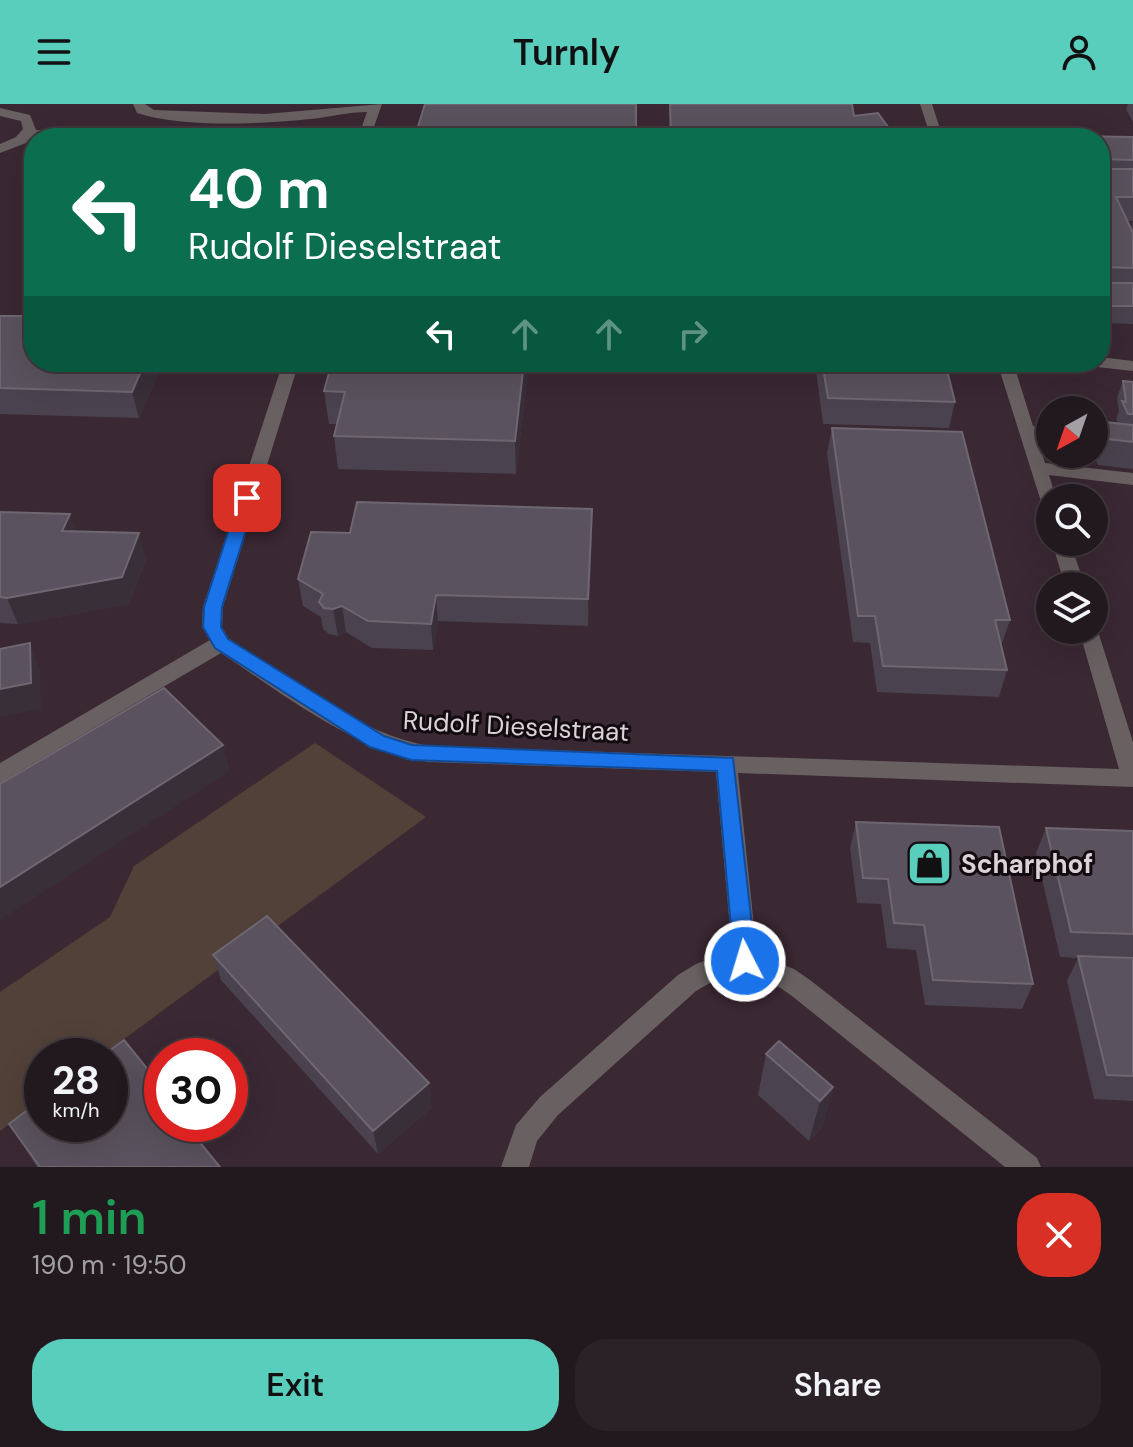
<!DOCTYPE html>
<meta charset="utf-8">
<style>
body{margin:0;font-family:"DM Sans",sans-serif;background:#2a2227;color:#f1f3f6;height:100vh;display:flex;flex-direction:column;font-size:30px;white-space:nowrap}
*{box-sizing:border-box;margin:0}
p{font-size:26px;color:#a2a0a4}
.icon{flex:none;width:44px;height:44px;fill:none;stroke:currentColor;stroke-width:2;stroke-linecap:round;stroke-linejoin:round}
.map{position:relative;height:1063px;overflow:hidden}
.sheet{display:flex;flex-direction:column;background:#22191e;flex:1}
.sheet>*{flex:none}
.guide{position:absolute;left:24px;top:24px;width:1086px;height:244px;border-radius:32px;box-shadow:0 8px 32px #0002,0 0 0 2px #3f383c;background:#0b6e4f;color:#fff;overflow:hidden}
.needle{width:52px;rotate:220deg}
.buttons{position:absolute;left:1036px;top:292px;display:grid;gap:16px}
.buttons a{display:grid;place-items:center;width:72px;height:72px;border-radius:50%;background:#22191e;box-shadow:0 8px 32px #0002,0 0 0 2px #3f383c;font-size:40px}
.speed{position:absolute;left:24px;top:934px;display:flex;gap:16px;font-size:40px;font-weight:700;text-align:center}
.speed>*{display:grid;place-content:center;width:104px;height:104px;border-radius:50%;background:#22191e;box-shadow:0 8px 32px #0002,0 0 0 2px #3f383c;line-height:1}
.speed small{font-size:20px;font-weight:400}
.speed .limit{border:12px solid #d22;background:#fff;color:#111}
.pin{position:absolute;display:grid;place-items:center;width:68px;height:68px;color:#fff;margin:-34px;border-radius:16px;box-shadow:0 4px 12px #0006}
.me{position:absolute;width:88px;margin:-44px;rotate:355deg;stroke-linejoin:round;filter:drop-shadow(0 0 6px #0008)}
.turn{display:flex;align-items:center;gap:28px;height:168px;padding:0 32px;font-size:36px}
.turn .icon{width:104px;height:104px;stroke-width:2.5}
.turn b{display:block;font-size:56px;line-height:68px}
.lanes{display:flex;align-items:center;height:76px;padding:0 32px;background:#0003;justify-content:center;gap:40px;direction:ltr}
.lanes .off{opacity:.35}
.round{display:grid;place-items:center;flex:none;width:84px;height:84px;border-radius:32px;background:#2a2227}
.head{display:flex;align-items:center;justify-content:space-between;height:136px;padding:0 32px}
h1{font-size:48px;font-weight:600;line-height:60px;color:#1e9e55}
.cta{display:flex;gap:16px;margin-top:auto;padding:16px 32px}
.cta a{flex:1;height:92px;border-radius:32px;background:#5acebd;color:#111;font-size:32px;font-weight:600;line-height:92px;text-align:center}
.cta a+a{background:#2a2227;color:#f1f3f6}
header{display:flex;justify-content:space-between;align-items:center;height:104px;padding:0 32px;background:#5acebd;color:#111;font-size:36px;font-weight:600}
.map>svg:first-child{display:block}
</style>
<header><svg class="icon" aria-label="menu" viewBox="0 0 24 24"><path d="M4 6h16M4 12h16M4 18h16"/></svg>Turnly<svg class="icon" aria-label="person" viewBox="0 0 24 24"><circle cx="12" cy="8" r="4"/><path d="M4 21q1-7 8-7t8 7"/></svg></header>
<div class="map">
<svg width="1133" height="1063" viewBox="0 0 1133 1063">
<rect width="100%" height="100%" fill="#2d2128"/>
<path fill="#3a2833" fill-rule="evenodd" d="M0 0H1133V1063H0ZM34 34H1100V258H34ZM1050 306H1094V350H1050ZM1050 394H1094V438H1050ZM1050 482H1094V526H1050ZM42 952H110V1020H42ZM162 952H230V1020H162Z"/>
<path fill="#524139" d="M315 639 426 713 101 952H42V996L0 1027V888L110 813 134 762Z"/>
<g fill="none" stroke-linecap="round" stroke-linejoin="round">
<g fill="#696161" fill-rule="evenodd">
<path d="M133 0H145L154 6 265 10 382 0 370 34H358L367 8C348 8 330 13 311 15 263 20 182 24 137 9Z"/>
<path d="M920 0H932L943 34H931Z"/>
<path d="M0 4 30 11 36 26 242 30 248 34H30L26 39 0 49V40L16 33 23 25 21 17 0 12Z"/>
<path d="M1100 253 1133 257V267L1097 263 1089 258H1100Z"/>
<path d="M283 258H299L223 503 222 523 228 534C290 574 354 628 428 642L1119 665 1079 526H1094L1096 521 1133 638V683L738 669 757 851 794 865 810 876 1037 1054 1041 1063H1005L792 892C754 865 736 862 696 887L558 1011 537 1037 529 1063H501L516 1021 540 993 678 871 696 860 732 847 716 668 428 658C349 643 286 592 221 549L0 679V659L210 536 202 523 203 503Z"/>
<path d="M997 258H1013L1033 322 1050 324V334L1037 333 1045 359 1133 369V381L1049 371 1056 394H1050V409L1044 407Z"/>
<path d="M1094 328 1133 333V343L1094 338Z"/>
<path d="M1052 438H1070L1085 482H1065Z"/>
</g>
</g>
<g fill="#4a434f">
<path d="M636 0V34H417L416 29Z"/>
<path d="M670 0 854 12 886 34H669Z"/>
<path d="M1128 0H1133V18L1126 5Z"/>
<path d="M1009 31 1133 33V117H1127L1131 124 1133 117V220L1100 219V34H1008Z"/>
<path d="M0 212 34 258H163L139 314 0 310Z"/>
<path d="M332 258H529L516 370 338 365 334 332 337 320H329L324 287Z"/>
<path d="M815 258H945L955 298 949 324 823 320Z"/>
<path d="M1123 277 1133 278V365L1098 361 1094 352 1105 318 1118 319 1116 315 1119 307 1117 294Z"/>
<path d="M832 324 1010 516 1001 542 1007 566 999 593 877 588 870 539 853 538 827 349Z"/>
<path d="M0 408 75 427 146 455 129 500 18 520 0 519Z"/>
<path d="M592 431 588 522 438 517 433 546 372 544 346 528 338 532 329 530 323 525 321 513 303 502 298 475Z"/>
<path d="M856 718 1033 880 1022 905 925 901 916 846 887 844 881 800 857 799 850 744Z"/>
<path d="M1046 724 1133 727V997L1094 995 1067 877 1078 854 1060 853 1036 749Z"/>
<path d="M213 851 432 1003 378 1050 221 876Z"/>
<path d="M766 950 833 983 822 1024 809 1037 758 991Z"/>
<path d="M9 1020 198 1027 206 1046 220 1063H37Z"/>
</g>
<g fill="#382f39">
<path d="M145 258H163L139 314 132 288Z"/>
<path d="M524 258H529L516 370 515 337Z"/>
<path d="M592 405V431L588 522V495Z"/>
<path d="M70 410 78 436 62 427Z"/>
<path d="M139 429 146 455 129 500 18 520 7 494Z"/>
<path d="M436 491 438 517 433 546 431 520Z"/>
<path d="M342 502 346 528 338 532 333 505Z"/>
<path d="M30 539 40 565 41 605 0 613V585Z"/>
<path d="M223 641 230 667 0 816V783Z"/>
<path d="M429 979 432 1003 378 1050 373 1027Z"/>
<path d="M833 983 822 1024 809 1037 820 997Z"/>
<path d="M198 1027 210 1056 193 1030Z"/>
</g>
<g fill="#5a525e" stroke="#6e6671" stroke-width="2">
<path d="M425 0H636V33L416 29Z"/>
<path d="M670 0H852L854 12 878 9 888 23 884 34 858 30 859 34 671 33Z"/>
<path d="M1009 31 1133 33V56L1100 55V34H1010Z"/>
<path d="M1100 65H1133V93H1116L1133 129V164L1100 163Z"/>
<rect x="1100" y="179" width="33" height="23"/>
<path d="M0 212H34V258H145L132 288 0 284Z"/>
<path d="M332 258H524L515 337 334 332 345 288 324 287Z"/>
<path d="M822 258H945L955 298 828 294Z"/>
<path d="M1123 277 1133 278V310H1128L1122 297 1126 298Z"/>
<path d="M1105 318 1133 321V338L1107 335 1103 326Z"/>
<path d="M832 324 962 328 1010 516H995L1007 566 883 562 875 512H858Z"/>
<path d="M357 398 592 405 588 495 436 491 431 520 368 517 342 502 333 505 324 504 319 498 323 490 298 475 311 428 350 429Z"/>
<path d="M0 408 70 410 62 427 139 429 122 473 7 494 0 493Z"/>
<path d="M30 539 31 579 0 585V545Z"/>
<path d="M164 584 223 641 0 783V680Z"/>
<path d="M856 718 999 723 1033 880 933 876 924 821 894 819 888 775 863 774Z"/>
<path d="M1046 724 1133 727V830L1071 828Z"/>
<path d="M267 812 429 979 373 1027 213 851Z"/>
<path d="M1078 852 1133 854V972L1107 971Z"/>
<path d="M124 936 162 983V1020H192L198 1027 193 1030 220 1063H40L9 1020 42 995V1020H110V952H102Z"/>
<path d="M779 937 833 983 820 997 766 950Z"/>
</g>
<path fill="#1a73e8" stroke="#114b97" stroke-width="2" d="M247 389 256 394 222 503 221 523 228 535 384 632 412 641 733 654 756 857 753 864 745 867 737 864 734 857 717 667 411 656 370 643 215 544 203 523 204 503 239 394Z"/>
<defs>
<symbol id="shop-square" viewBox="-11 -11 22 22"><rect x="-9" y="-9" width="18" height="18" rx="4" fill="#5acebd" stroke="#120c10"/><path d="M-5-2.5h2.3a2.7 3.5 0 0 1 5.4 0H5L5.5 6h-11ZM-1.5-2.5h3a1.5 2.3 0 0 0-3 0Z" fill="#111"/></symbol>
</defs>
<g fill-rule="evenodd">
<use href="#shop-square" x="904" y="734" width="51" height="51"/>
</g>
<g text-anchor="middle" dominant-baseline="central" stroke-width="6" stroke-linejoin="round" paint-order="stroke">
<g font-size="26" fill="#dbd2d7" stroke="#120c10">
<text transform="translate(516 622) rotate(3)">Rudolf Dieselstraat</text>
</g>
<g font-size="26" font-weight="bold" fill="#dbd2d7" stroke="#120c10" text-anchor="start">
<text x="961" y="760">Scharphof</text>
</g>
</g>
</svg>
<div class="buttons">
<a><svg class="needle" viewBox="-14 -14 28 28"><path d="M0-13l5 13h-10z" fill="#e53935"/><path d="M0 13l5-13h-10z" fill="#a2a0a4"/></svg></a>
<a><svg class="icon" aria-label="search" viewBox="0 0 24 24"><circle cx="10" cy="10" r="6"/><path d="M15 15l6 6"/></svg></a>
<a><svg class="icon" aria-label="layers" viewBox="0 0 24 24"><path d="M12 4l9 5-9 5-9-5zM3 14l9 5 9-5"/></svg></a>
</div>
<div class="speed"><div>28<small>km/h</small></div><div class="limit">30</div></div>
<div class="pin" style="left:247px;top:394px;background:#d93025"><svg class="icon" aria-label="arrive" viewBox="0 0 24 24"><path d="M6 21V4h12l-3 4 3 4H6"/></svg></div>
<svg class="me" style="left:745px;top:857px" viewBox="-20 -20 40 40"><circle r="17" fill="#1a73e8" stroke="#fff" stroke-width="3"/><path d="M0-11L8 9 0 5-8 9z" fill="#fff"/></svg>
<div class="guide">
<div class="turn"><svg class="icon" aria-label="left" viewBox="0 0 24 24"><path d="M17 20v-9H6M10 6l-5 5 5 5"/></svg><div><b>40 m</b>Rudolf Dieselstraat</div></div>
<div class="lanes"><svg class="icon" aria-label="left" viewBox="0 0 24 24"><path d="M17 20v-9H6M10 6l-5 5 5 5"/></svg><svg class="icon off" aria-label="ahead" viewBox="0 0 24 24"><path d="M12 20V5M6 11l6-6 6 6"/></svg><svg class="icon off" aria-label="ahead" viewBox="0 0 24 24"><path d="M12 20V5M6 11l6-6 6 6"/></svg><svg class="icon off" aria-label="right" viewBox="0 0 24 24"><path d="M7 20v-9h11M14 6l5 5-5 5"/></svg></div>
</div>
</div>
<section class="sheet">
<div class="head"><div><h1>1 min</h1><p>190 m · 19:50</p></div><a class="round" style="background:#d93025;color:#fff"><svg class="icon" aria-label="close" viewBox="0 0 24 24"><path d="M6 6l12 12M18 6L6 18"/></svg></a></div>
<div class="cta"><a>Exit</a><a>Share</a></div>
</section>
